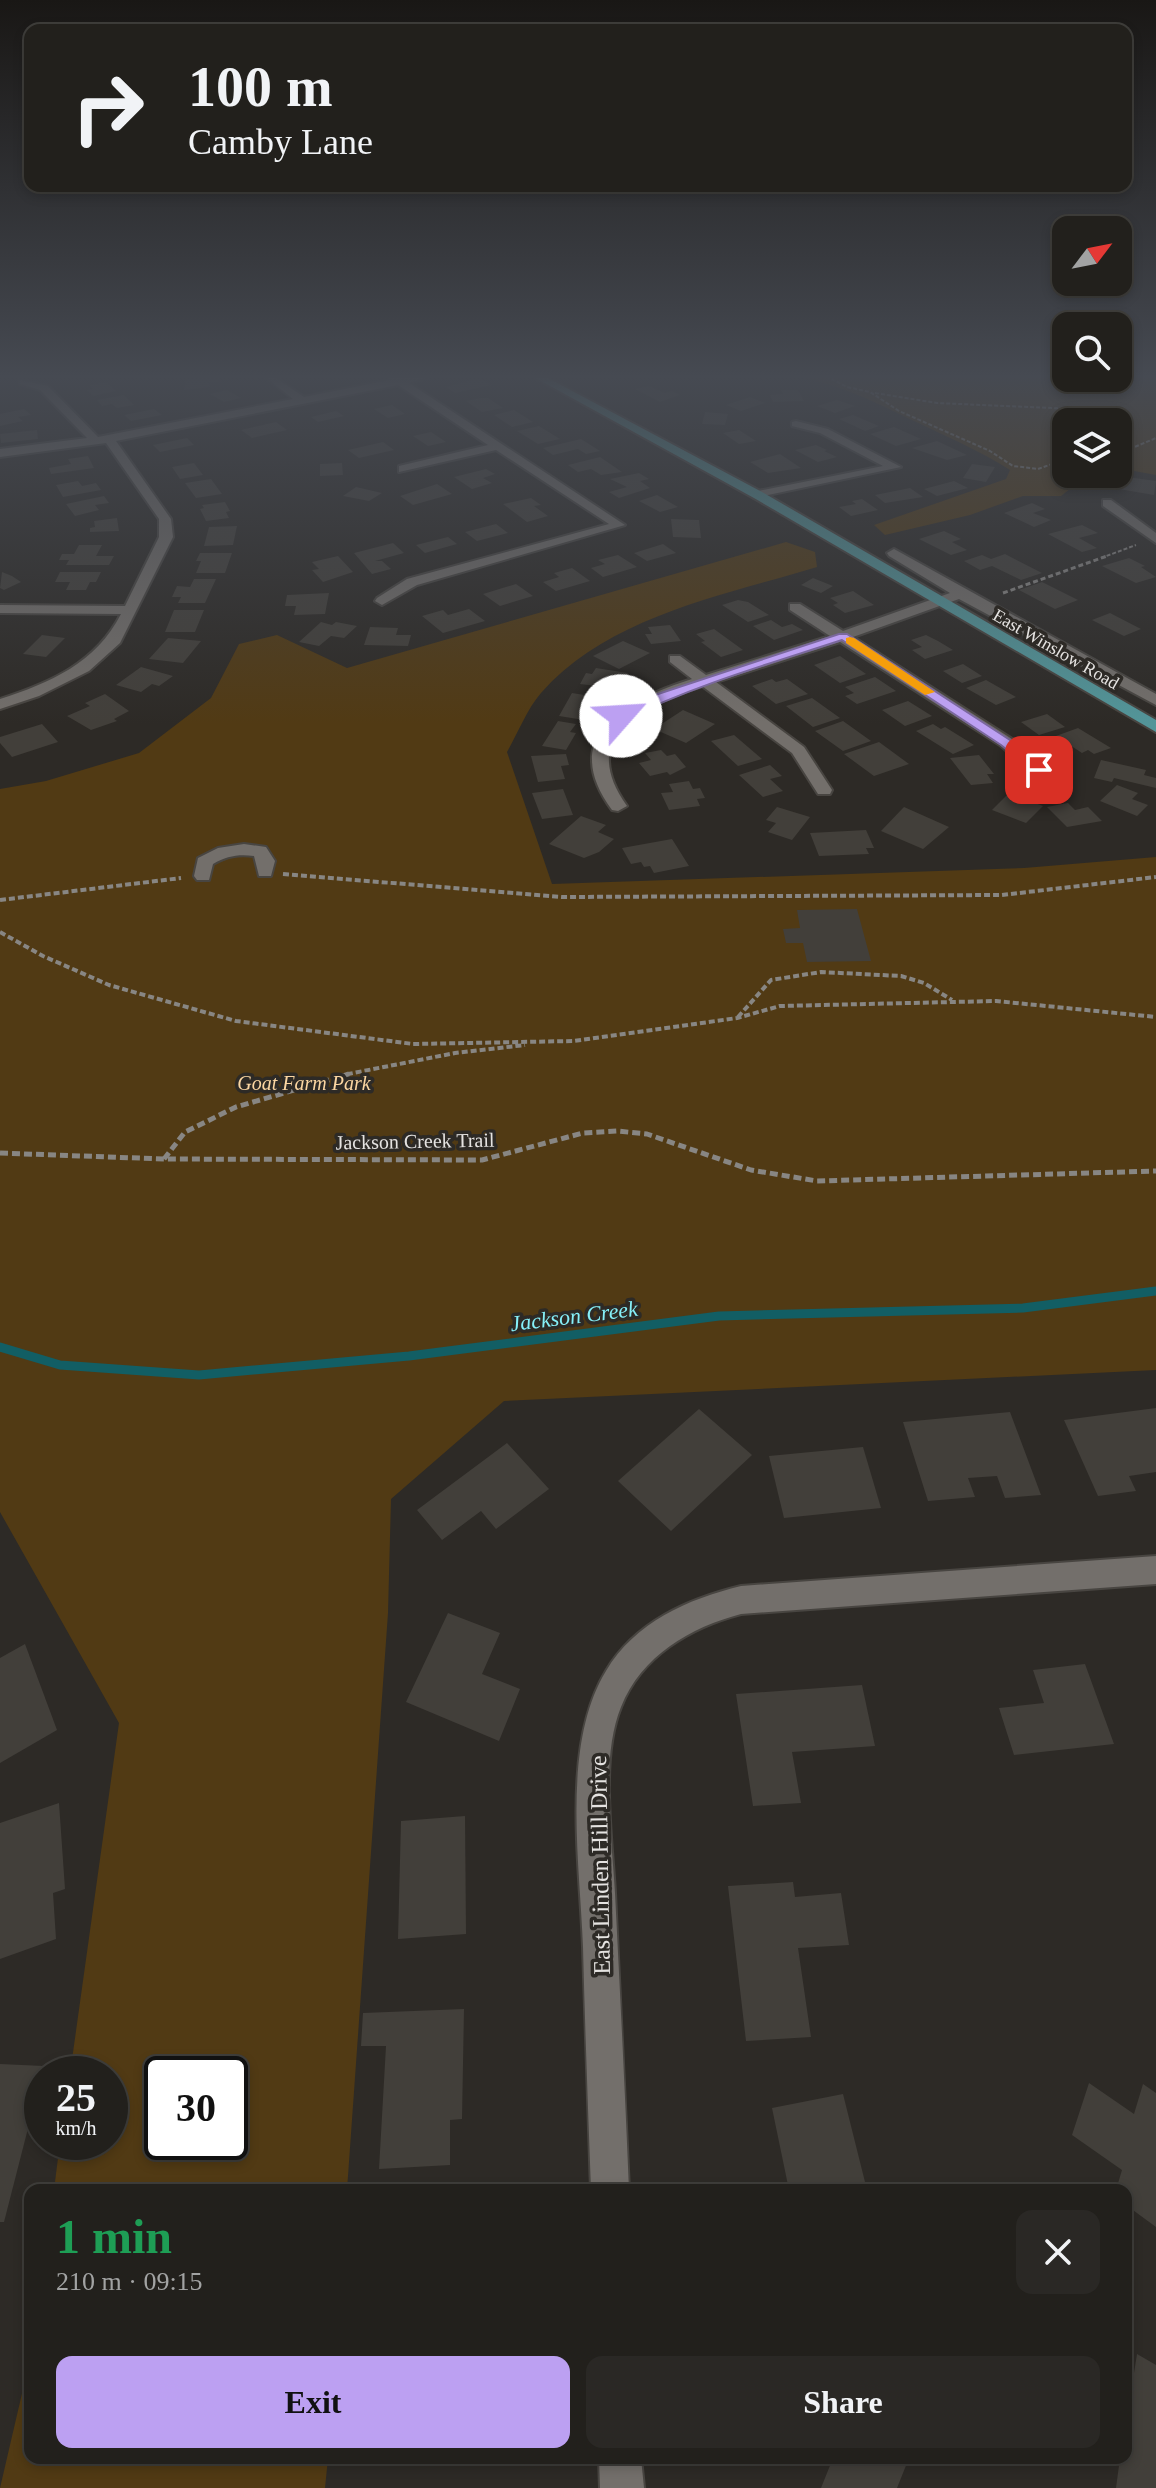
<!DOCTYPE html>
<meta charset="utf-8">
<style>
body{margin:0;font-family:"Times New Roman",serif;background:#2a2825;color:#f1f3f6;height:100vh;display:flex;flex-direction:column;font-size:30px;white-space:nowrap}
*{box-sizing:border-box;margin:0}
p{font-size:26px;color:#a2a3a3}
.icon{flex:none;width:44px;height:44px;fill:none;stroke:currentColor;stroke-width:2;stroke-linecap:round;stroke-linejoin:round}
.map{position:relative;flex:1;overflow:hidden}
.panel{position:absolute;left:24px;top:2184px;width:1108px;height:280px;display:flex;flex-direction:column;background:#22201c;border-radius:16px;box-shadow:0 4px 12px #0003,0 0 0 2px #3f3e3b}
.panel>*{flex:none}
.guide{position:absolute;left:24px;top:24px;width:1108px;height:168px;border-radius:16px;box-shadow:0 4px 12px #0003,0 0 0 2px #3f3e3b;background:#22201c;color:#f1f3f6;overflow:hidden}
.needle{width:52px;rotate:58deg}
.controls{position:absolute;left:1052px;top:216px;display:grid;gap:16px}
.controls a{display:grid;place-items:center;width:80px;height:80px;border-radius:16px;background:#22201c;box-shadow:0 4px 12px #0003,0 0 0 2px #3f3e3b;font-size:40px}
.speed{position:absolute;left:24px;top:2056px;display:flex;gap:16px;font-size:40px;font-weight:700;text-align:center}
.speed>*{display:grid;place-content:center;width:104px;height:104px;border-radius:50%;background:#22201c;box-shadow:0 4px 12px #0003,0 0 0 2px #3f3e3b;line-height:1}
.speed small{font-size:20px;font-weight:400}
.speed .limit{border:4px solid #111;border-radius:12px;background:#fff;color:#111}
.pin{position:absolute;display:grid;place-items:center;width:68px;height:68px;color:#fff;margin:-34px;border-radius:16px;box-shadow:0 4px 12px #0006}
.me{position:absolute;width:88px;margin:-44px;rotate:64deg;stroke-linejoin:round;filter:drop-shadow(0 0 6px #0008)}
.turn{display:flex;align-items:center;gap:28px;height:168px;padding:0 32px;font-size:36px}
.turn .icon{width:104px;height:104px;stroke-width:2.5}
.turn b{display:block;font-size:56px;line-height:68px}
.round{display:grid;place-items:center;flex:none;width:84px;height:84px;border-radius:16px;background:#2a2825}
.headline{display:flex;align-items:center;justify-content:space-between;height:136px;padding:0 32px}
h1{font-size:48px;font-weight:600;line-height:60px;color:#1e9e55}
.primary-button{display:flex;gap:16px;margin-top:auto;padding:16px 32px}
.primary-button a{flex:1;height:92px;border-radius:16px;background:#bca0f2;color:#111;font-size:32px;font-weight:600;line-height:92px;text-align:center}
.primary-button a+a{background:#2a2825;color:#f1f3f6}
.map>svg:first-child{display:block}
</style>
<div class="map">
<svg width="1156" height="2488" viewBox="0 0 1156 2488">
<rect width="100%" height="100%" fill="#2d2a26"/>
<g fill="#513a14" fill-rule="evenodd">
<path d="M788 376H1156V475L1118 468V422H1066V474H1089L1061 496H1023L970 515 885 535 874 525 1006 479 1010 470C980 451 948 437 916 422 874 402 835 381 788 376Z"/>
<path d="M786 542 815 552 817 567C722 596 609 616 541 693 527 709 518 733 507 752L552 884 1024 868 1156 857V1370L504 1401 391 1499 388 1613 347 2190H54L60 2142H110V2074H70L119 1723 0 1512V789L46 781 139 753 211 698 239 644 277 635 347 668ZM162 2074H230V2142H162Z"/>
<path d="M30 2359V2458H328L325 2488H0Z"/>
</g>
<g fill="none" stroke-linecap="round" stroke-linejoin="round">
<path stroke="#125e64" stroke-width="9" d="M0 1347 60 1365 199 1375 409 1356 719 1316 1023 1308 1156 1291"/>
</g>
<g fill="#423f3a">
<path d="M219 376 221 381 209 382 210 387 184 390 186 379Z"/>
<path d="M479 378 492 385 455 393 446 387Z"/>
<path d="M106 382 116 391 93 396 87 390 93 389 89 385Z"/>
<path d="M649 386 665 393 672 391 680 395 660 402 635 389Z"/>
<path d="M227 390 241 398 224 402 210 394Z"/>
<path d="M781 390H798L804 401 773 402 770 395 783 394Z"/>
<path d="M124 395 134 405 117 408 112 404 102 406 97 400Z"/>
<path d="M750 397 765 403 741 411 726 405Z"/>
<path d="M481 398H488L503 408 482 412 466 401Z"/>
<path d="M837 400 855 406 835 413 817 406Z"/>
<path d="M392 405 405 414 388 418 374 409Z"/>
<path d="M24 409 31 415 18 417 23 421 0 426V414Z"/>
<path d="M154 409 162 415 131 421 124 415Z"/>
<path d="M514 410 533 422 512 427 494 415Z"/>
<path d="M336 411 344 416 318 422 311 417Z"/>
<path d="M705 412 728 414 725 425 702 424Z"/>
<path d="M853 415 879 426 865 431 839 419Z"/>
<path d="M276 422 287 430 252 438 241 430Z"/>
<path d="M539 426 560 439 538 444 517 431Z"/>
<path d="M894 427 921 439 896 446 870 434Z"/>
<path d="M37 430 38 439 1 443 0 434Z"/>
<path d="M739 430 756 441 739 444 723 433Z"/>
<path d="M431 432 446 442 428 446 413 436Z"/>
<path d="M187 438 194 445 160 452 153 445Z"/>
<path d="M581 439 600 451 586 454 578 449 553 455 543 448Z"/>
<path d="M937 441 967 455 947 460 912 448Z"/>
<path d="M383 442 394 450 359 458 348 450Z"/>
<path d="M816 445 827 450 824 451 837 457 818 462 795 450Z"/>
<path d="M780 454 801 468 768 473 750 462Z"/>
<path d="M88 456 94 468 51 474 49 468 71 464 68 459Z"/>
<path d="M600 457 622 472 601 475 591 469 578 472 568 465Z"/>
<path d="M194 463 203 475 180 479 172 467Z"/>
<path d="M342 463 343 475 320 476V464Z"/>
<path d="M972 464 995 467 986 482 963 478Z"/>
<path d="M486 469 495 474 483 478 492 483 472 489 454 477Z"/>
<path d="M639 473 649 479 640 481 650 488 619 498 609 492 627 487 610 479Z"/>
<path d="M1106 474 1156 481 1154 495 1101 486Z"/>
<path d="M211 479 222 494 196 498 185 483Z"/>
<path d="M78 481 82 486 96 483 101 490 63 497 56 485Z"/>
<path d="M954 481 968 488 937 496 924 489Z"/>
<path d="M437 484 452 494 413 505 400 496Z"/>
<path d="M356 487 382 493 369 501 343 496Z"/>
<path d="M910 488 923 497 885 503 875 495Z"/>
<path d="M657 495 678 507 660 512 639 501Z"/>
<path d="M104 496 109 503 95 505 99 510 75 516 66 504Z"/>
<path d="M531 498 541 505 534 506 548 516 527 522 503 504Z"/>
<path d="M862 499 878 510 851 516 839 507 856 504 852 501Z"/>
<path d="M225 502 230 511 226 512 229 518 206 521 200 509 204 508 202 505Z"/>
<path d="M1032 503 1045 509 1033 513 1051 520 1034 527 1004 513Z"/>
<path d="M117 518 119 531 90 532V528L95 527 94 521Z"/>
<path d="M671 519 699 520 701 538 673 537Z"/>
<path d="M496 524 508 533 477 541 465 532Z"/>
<path d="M1082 525 1098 533 1079 538 1097 548 1082 552 1048 534Z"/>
<path d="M237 526 233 545 204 546 209 527Z"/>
<path d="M944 531 961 539 952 542 967 550 951 555 919 539Z"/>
<path d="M448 537 457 544 425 553 416 545Z"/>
<path d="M393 543 404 553 375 561H382L391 569 372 574 354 553Z"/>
<path d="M663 544 676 553 647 561 634 553Z"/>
<path d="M79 545H102L96 556H114L109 565H66L69 560H59L62 554H74Z"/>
<path d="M200 553H232L225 573H196L201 561H196Z"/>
<path d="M1005 554 1042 573 1021 580 992 566 980 570 964 561 982 555 991 559Z"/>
<path d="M618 555 637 567 603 577 591 568 605 564 598 560Z"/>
<path d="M338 556 353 572 323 582 312 570 319 569 312 562Z"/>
<path d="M1129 558 1145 566 1141 567 1156 577 1136 583 1102 566Z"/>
<path d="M572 568 590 581 556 591 543 582 559 577 554 573Z"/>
<path d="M2 572 12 576 21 582 4 590 0 588Z"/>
<path d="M60 572H101L96 582H90L86 590H66L70 582H55Z"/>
<path d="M813 578 833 586 821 593 801 585Z"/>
<path d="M194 579H216L205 603H178L181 597H172L177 586 190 587Z"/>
<path d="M1042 582 1078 600 1055 609 1019 590Z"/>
<path d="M516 584 533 596 500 606 483 594Z"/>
<path d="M853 591 874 605 845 613 833 605 838 603 830 598Z"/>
<path d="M329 593 325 614 294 615 296 606H285L287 595Z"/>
<path d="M738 600 748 602 769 615 748 622 722 605Z"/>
<path d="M469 609 485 621 443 633 422 616 443 610 448 615Z"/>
<path d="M174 610H204L195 632H165Z"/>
<path d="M1110 613 1141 629 1124 636 1092 620Z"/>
<path d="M771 620 782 627 792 624 803 630 774 640 753 626Z"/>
<path d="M321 622 332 625 336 622 357 626 344 638 331 636 319 646 299 642Z"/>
<path d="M670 625 681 641 651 644 645 634H652L648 627Z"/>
<path d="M370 627 398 628 396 635H411L408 646 364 645Z"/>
<path d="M714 629 743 650 721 657 701 642 705 641 696 634Z"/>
<path d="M42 635 65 638 46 657 23 654Z"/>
<path d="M926 635 938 641 953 650 925 659 912 650 922 647 911 640Z"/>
<path d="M168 638 201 641 183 663 149 659Z"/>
<path d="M623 641 650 653 619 669 593 656Z"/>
<path d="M840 656 866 674 840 683 814 665Z"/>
<path d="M963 664 982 676 962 683 943 671Z"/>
<path d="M141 667 173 676 159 686 152 684 141 692 116 685Z"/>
<path d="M596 668 628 673 624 681 609 679 605 687 580 684 586 673 592 674Z"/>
<path d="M875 677 896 691 857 704 845 696 854 693 845 687Z"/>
<path d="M772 679 776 682 787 679 808 694 776 704 752 686Z"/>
<path d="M986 680 1016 697 996 705 966 688Z"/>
<path d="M572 693 603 698 597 707 592 706 584 720 559 716Z"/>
<path d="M105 694 129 711 114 719 117 721 91 730 67 716 90 706 85 703Z"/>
<path d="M812 698 840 718 813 727 786 706Z"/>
<path d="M908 701 932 716 905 726 882 710Z"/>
<path d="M683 710 715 724 686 743 654 729Z"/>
<path d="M1047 714 1065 727 1039 735 1021 722Z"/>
<path d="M558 721 576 724 570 732 576 733 566 750 542 746Z"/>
<path d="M843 721 871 741 843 751 815 731Z"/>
<path d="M42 724 58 742 12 757 0 743V737Z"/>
<path d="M933 724 941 729 945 727 974 745 953 754 916 731Z"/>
<path d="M1078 728 1111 748 1094 754 1088 750 1082 753 1056 736Z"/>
<path d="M734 735 762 759 738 766 711 741Z"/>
<path d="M879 742 909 764 874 776 844 754Z"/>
<path d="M661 750 667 756 675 754 686 767 670 775 667 772 650 776 639 763 651 760 645 753Z"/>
<path d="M566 754 569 765 561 766 565 779 538 782 531 756Z"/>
<path d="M979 755 994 774H987L993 783 971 785 950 758Z"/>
<path d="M1101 760 1146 770 1144 775 1156 778V788L1114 778 1112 782 1094 778Z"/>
<path d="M770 765 782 776 770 779 783 791 763 797 739 775Z"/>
<path d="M689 781 693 789 700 788 705 798 697 799 700 806 669 810 661 793 673 792 669 784Z"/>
<path d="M1117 785 1138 793 1132 799 1148 805 1137 816 1100 801Z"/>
<path d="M563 789 573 815 542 819 532 793Z"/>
<path d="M1009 793 1043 806 1026 823 992 810Z"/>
<path d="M1068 803 1075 810 1088 807 1102 821 1067 827 1047 807Z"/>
<path d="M777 807 810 817 792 840 768 832 776 823 766 820Z"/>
<path d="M904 807 949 827 923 849 881 831Z"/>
<path d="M581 816 606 825 598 832 614 839 599 852 584 858 549 844Z"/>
<path d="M866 830 874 848H866L869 854 819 856 810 833Z"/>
<path d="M672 839 689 866 654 873 650 866 644 867 641 862 631 864 622 848Z"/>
<path d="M857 909 871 961 807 962 803 943H786L783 929 800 928 797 910Z"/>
<path d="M1156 1408V1472L1129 1476 1136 1491 1098 1496 1064 1420Z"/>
<path d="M699 1409 752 1455 671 1531 618 1481Z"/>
<path d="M1010 1412 1041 1495 1005 1498 997 1476 968 1478 975 1497 928 1501 903 1422Z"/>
<path d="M507 1443 549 1489 496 1529 481 1511 442 1540 417 1510Z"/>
<path d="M863 1447 881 1508 784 1518 769 1456Z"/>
<path d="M448 1613 500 1633 482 1674 520 1689 499 1741 406 1702Z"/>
<path d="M25 1644 57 1730 0 1763V1658Z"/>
<path d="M1085 1664 1114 1744 1014 1755 999 1708 1044 1703 1033 1670Z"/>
<path d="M862 1685 875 1746 792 1752 801 1803 753 1806 736 1694Z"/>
<path d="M59 1803 65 1889 53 1893 56 1939 0 1959V1823Z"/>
<path d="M465 1816 466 1934 398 1939 401 1821Z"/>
<path d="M793 1882 795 1897 841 1893 849 1945 798 1948 811 2037 746 2041 728 1886Z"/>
<path d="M464 2009 462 2119 450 2120V2165L379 2169 386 2046H361L363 2013Z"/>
<path d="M0 2064 44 2066 4 2222H0Z"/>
<path d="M1089 2083 1134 2114 1143 2084 1156 2093V2227L1126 2205V2190H1116L1122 2170 1072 2135Z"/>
<path d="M843 2094 867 2190H789L772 2108Z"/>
<path d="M1137 2354 1156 2365V2488H1116L1120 2458H1126V2424Z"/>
<path d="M833 2458H909L897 2488H821Z"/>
</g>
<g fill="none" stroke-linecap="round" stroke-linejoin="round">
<defs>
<g id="minor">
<path d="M264 376H273L304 397 390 380 389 376H432L409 383 625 525 417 585 382 605 375 601 377 598 407 579 609 524 496 450 399 472V466L488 445 398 385 116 441 171 519 173 537 120 643 89 671 39 696 0 709V699C50 683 96 663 121 614L0 613V605L125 606 159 537V519L106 443 0 457V449L87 438 40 390 20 384V380L48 386 98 437 293 399Z"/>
<path d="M796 421 828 429 901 467 754 498V492L758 491 883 466 820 433 792 426V422Z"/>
<path d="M1103 500H1111L1156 533V543L1103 506Z"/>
<path d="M894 549 1156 694V705L959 599 853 637 1012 739 1045 766 1047 770 1045 774H1033L1000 745 840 642 716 682 804 747 832 790 830 794H818L792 753 702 686C643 705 576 735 627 806L618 811 612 810C556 734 629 699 692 679L670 662V656H680L706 675 830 636 790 610V604H800L843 631 950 593 889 556 887 553Z"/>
<path d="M244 844 266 847 275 861 271 876H259L254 856C238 854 227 856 213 864L209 880H197L194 876 198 858 218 848Z"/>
<path d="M1156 1556V1584L741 1614C691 1627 641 1656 621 1707 600 1758 612 1838 615 1893 620 1992 625 2091 629 2190H591C588 2109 585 2028 583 1947 580 1863 561 1745 606 1671 635 1622 688 1599 741 1586Z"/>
<path d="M599 2458H641L644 2488H600Z"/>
</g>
<path id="major" d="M532 376H544L762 492 1156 720V732L754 498Z"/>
</defs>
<use href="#minor" stroke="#484541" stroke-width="4"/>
<use href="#major" stroke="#484541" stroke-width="4"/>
<g stroke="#888683" stroke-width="2" stroke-dasharray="4 2" stroke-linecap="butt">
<path d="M826 376 847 387 870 392 899 411 990 451 1013 466 1038 469 1066 459"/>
<path d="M875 393 937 403 1074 409 1088 415 1090 422"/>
<path d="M1118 450 1125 451 1156 438"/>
<path d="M1101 558 1136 545"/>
</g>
<path stroke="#888683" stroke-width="3" stroke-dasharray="5 3" stroke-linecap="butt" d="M1003 593 1107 556"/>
<g stroke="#888683" stroke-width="4" stroke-dasharray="6 3" stroke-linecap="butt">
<path d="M283 874 562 897 1002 895 1156 877"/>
<path d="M0 900 181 878"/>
<path d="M0 932 43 956 109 985 236 1021 413 1044 574 1041 737 1018 780 1006 996 1001 1156 1017"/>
<path d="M738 1017 771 980 821 972 901 976 924 983 952 1000"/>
<path d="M338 1076 455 1053 525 1045"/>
</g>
<g stroke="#888683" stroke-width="5" stroke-dasharray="8 4" stroke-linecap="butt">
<path d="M0 1153 164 1159 482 1160 583 1133 617 1131 647 1134 751 1170 817 1181 1156 1171"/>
<path d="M164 1159 185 1132 236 1107 349 1074"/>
</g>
<use href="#minor" fill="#736f6b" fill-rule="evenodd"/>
<use href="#major" fill="#539599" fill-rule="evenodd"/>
</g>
<linearGradient id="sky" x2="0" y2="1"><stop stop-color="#191715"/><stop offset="0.52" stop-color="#464a52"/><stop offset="1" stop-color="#464a52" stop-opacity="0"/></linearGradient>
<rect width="1156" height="724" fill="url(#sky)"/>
<path fill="#bca0f2" stroke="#7a689d" stroke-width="2" d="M839 634H847L1010 740 1046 770 1035 773 1001 745 842 640C769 664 695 685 626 719L615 716 655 695Z"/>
<path fill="#f59e0b" d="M850 637 854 638 935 692 925 695 846 643V638Z"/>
<g text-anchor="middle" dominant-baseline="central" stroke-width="7" stroke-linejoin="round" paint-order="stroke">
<g font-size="18" fill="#e5e3e1" stroke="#2d2a26">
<text transform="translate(1056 649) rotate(30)">East Winslow Road</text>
</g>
<g font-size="20" font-style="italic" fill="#fbd6a2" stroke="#2d2a26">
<text x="304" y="1083">Goat Farm Park</text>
</g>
<g font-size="20" fill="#e5e3e1" stroke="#2d2a26">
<text transform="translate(415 1141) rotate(-1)">Jackson Creek Trail</text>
</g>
<g font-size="22" font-style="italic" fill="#86f0f9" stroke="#2d2a26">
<text transform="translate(574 1316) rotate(-7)">Jackson Creek</text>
</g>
<g font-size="24" fill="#e5e3e1" stroke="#2d2a26">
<text transform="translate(600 1865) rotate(-91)">East Linden Hill Drive</text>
</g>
</g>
</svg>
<div class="controls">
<a><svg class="needle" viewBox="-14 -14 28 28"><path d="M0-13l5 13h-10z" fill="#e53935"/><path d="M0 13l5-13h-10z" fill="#a2a3a3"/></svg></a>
<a><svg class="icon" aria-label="search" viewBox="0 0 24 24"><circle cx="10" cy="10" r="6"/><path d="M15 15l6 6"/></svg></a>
<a><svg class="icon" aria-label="layers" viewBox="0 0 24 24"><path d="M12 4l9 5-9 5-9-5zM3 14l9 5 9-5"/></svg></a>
</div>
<div class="speed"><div>25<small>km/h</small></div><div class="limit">30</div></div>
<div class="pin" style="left:1039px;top:770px;background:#d93025"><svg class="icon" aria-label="arrive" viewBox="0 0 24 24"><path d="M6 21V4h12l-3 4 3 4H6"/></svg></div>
<svg class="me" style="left:621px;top:716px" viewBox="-20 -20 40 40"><circle r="19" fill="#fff"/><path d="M0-13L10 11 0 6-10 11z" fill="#bca0f2"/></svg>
<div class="guide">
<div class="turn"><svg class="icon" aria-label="right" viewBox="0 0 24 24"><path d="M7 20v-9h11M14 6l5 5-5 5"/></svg><div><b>100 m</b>Camby Lane</div></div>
</div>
<section class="panel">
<div class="headline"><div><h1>1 min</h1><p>210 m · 09:15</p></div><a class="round"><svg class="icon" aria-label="close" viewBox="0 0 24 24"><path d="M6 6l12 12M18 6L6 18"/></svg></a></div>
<div class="primary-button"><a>Exit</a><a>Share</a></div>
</section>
</div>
